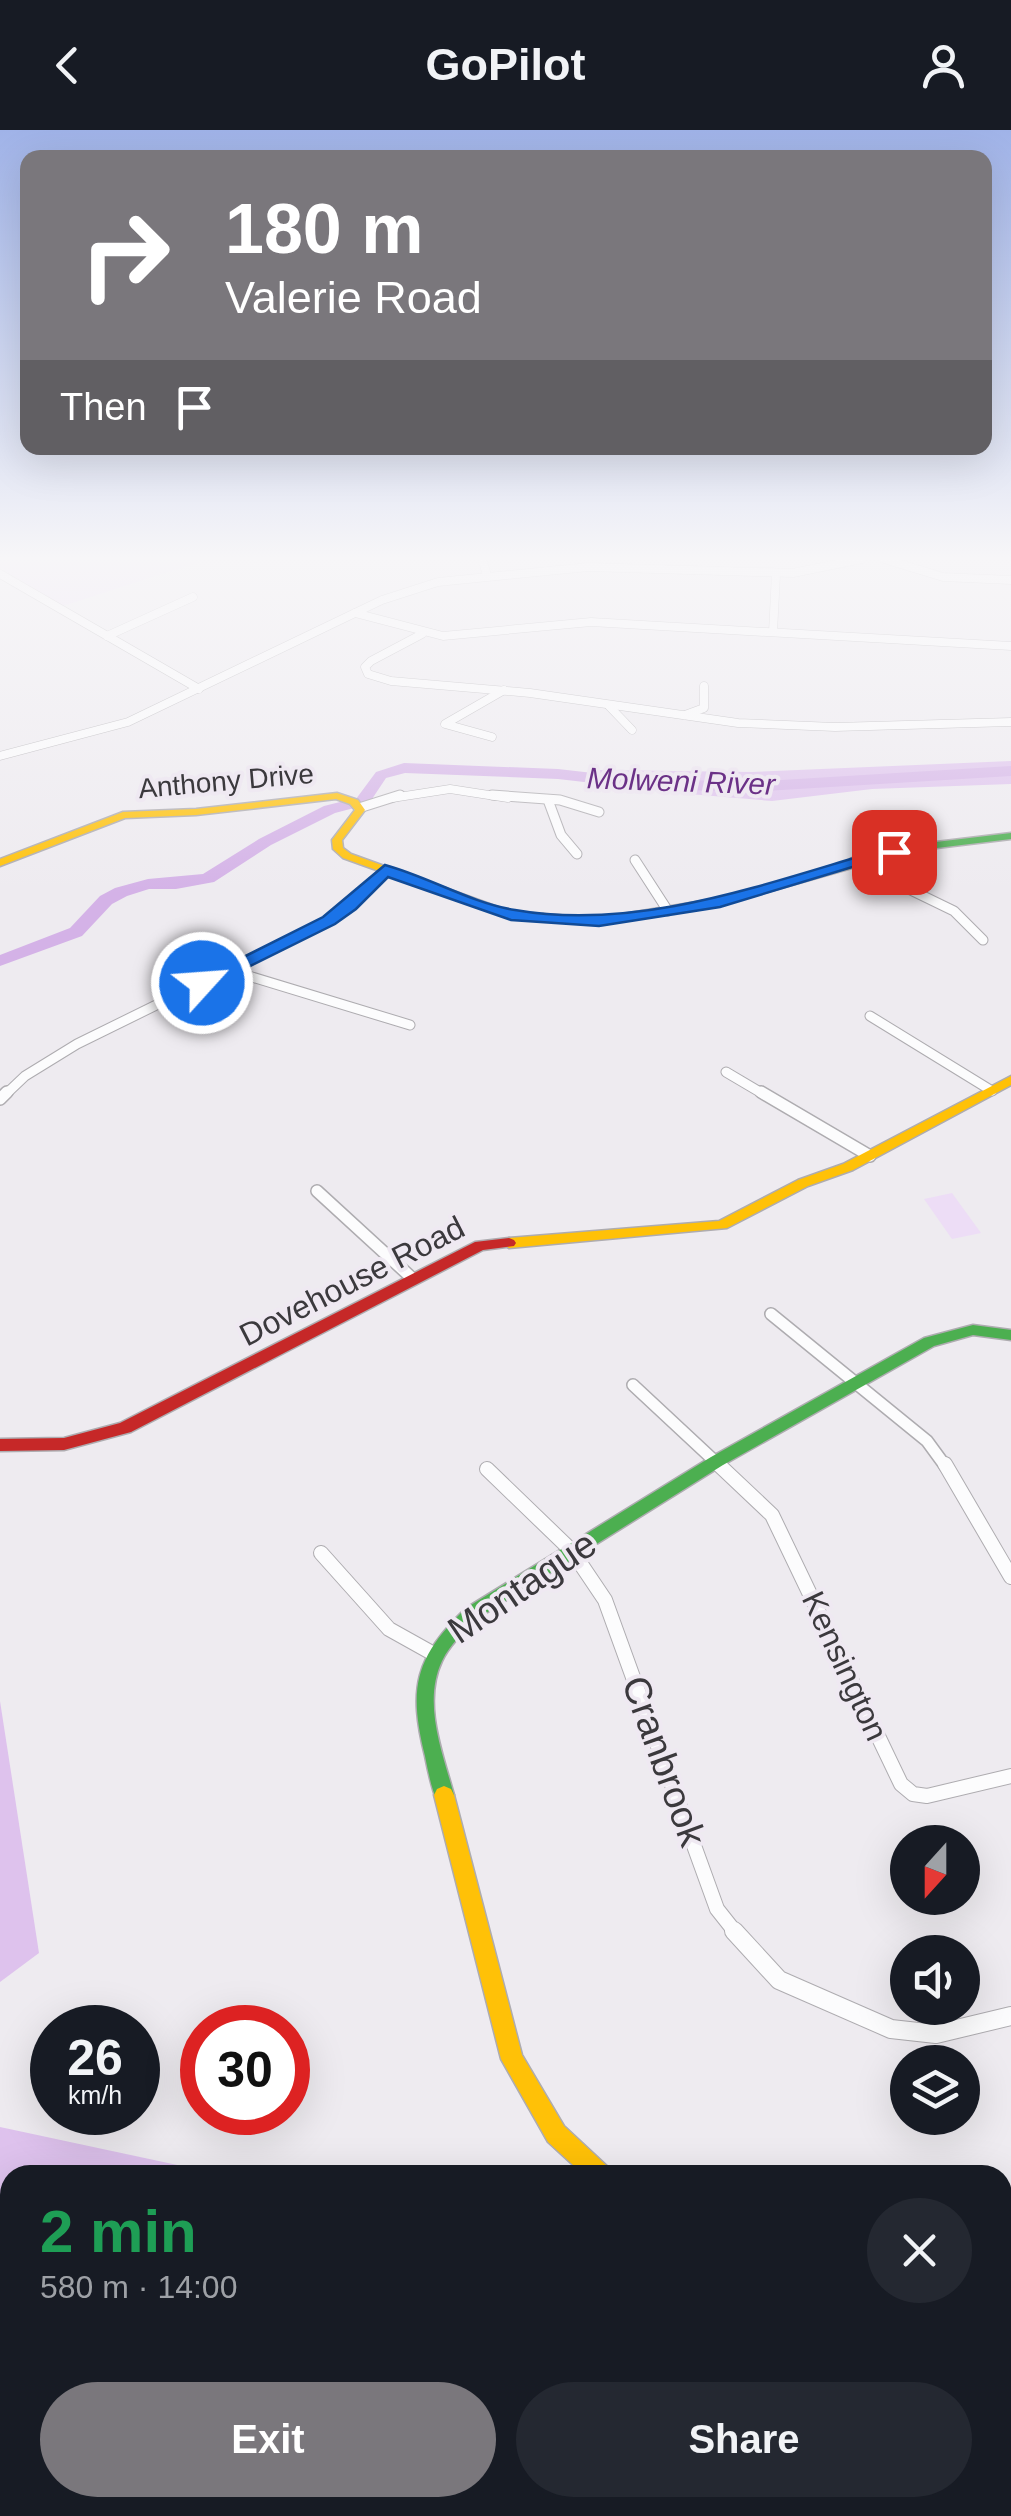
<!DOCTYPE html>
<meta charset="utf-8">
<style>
body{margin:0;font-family:Arial,sans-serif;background:#242831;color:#f1f3f6;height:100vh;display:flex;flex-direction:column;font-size:38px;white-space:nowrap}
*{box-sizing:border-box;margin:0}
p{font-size:32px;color:#9ea1a6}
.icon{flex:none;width:55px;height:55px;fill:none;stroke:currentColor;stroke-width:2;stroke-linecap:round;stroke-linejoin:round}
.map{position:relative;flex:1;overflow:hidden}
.side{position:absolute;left:0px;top:2035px;width:1012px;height:352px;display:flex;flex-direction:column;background:#171b24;border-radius:30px 30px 0 0;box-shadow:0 10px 40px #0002}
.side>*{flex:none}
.hud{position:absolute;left:20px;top:20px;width:972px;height:305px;border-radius:20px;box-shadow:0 10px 40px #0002;background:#7a777c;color:#fff;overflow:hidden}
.needle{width:65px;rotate:201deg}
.fabs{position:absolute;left:890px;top:1695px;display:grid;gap:20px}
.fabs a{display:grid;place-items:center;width:90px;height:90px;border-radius:50%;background:#171b24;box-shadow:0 10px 40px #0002;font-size:50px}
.speed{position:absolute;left:30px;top:1875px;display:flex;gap:20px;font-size:50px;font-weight:700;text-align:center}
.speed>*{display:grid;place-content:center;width:130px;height:130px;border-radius:50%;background:#171b24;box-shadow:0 10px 40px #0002;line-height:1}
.speed small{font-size:25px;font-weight:400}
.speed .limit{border:15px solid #d22;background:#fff;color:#111}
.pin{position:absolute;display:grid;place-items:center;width:85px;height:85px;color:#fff;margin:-42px;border-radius:20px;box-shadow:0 5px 15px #0006}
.me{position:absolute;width:110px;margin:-55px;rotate:64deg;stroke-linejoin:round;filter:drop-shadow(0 0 8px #0008)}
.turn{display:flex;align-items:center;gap:35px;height:210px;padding:0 40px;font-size:45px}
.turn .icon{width:130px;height:130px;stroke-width:2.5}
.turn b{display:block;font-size:70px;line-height:85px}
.then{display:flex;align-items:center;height:95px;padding:0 40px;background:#0003;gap:20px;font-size:38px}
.round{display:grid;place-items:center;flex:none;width:105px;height:105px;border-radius:52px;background:#242831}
.headline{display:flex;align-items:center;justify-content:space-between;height:170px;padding:0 40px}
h1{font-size:60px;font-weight:600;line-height:75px;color:#1e9e55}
.primary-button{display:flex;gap:20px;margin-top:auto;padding:20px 40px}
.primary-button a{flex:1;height:115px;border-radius:60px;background:#7a777c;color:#fff;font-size:40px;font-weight:600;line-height:115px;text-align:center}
.primary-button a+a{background:#242831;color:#f1f3f6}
header{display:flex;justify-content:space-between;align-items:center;height:130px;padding:0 40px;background:#171b24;font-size:45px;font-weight:600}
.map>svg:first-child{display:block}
</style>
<header><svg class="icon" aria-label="back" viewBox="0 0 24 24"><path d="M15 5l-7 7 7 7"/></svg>GoPilot<svg class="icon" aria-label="person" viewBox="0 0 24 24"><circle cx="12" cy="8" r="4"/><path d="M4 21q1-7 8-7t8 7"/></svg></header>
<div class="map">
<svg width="1011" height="2386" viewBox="0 0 1011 2386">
<rect width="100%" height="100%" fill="#eeebf0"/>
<g fill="#edddf6">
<path d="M0 429H209L63 476 0 438Z"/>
<path d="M952 1063 981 1103 952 1109 924 1069Z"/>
</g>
<g fill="#dec2ed">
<path d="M1011 631V654L872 659 772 671 594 656 597 640 752 642Z"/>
<path d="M0 1571 39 1823 0 1852Z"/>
<path d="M0 1997 224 2045H10V2378H664L678 2386H0Z"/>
</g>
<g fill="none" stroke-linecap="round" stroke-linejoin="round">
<g stroke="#d4b2e7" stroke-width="6">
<path d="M0 2133 10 2137"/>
<path d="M314 2378 327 2386"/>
</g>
<g fill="#d4b2e7" fill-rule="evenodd">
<path d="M404 633 558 639 654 650 765 651 1011 636V646L765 661 654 660 558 649 405 643 386 648 370 672H358L356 669 376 642Z"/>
<path d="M348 670 356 675 354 678 335 683 271 715 214 752 176 759H149L127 766 112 774 82 806 0 836V825L70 798 100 766 115 758 148 749 203 744 259 709 324 676Z"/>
</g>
<defs>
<g id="street-far4">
<path d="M482 429 487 445"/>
<path d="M884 429 943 447 1011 450"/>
<path d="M0 444 199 559"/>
<path d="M355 483 443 506 591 492 1011 516"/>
<path d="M773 502 776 444"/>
<path d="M422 504 371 531 365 537 368 544 391 551 530 563 738 593 835 597 1011 592"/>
<path d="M107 506 193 467"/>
<path d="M609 576 632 600"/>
<path d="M685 585 704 578V556"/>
<path d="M492 607 445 594 504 560"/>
<path d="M0 626 128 592 382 470 438 452 588 437 793 443 862 429"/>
<path d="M392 668 450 659 508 668"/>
</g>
<g id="street-far3">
<path d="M492 665 560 670 599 682"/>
<path d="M548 670 561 705 577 724"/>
<path d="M359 678 400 665"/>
<path d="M635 730 668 781"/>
<path d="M853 732 954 781 983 810"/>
<path d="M229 840 410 895"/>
<path d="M870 886 992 961"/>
<path d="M726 942 765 965"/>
<path d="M5 965 25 946 77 914 329 790 350 776 385 740"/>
</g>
<g id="street-far2">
<path d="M761 962 870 1026"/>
<path d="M0 969 7 962"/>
<path d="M317 1061 413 1149"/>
<path d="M771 1184 927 1311 946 1337"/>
<path d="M633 1255 721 1337"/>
</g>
<g id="street-far1">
<path d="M718 1334 772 1385 901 1654 913 1664 927 1666 1011 1646"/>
<path d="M945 1334 1011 1447"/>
<path d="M487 1339 572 1421 605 1470 717 1779 736 1803"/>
<path d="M321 1423 389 1499 432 1523"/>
</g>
<g id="street">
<path d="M734 1801 779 1850 891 1899 936 1904 1011 1886"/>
<path d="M1002 2191 1011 2188"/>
<path d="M914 2378 921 2386"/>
</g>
<g id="fast">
<path d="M1011 703V709L912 721 728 773 599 794 543 790 537 787 543 784 599 788 727 767 911 715Z"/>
<path d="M973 1195 1011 1200V1210L973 1205 934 1216 723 1335 478 1488C465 1501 450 1514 442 1531 422 1573 443 1624 454 1665L451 1671 444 1674 437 1671C431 1657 428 1641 425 1626 408 1558 415 1527 466 1478L711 1327 924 1208Z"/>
</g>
<g id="slow">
<path d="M337 663 358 670 365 680 342 710 343 718 351 724 512 782 543 784 549 787 543 790 507 787 343 728 333 719 332 710 355 680 350 674 336 669 196 685 125 688 0 736V729L123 682 196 679Z"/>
<path d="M1011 946V955L853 1040 808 1056 727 1098 509 1118 502 1113 509 1108 719 1091 798 1050 843 1034Z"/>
<path d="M444 1656 451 1659 454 1665 522 1925 564 1996 608 2037 611 2045H584L548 2012 501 1929 434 1665 437 1659Z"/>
</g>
<path id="jam" d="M509 1108 514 1110 516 1113 514 1116 483 1120 131 1302 64 1320 0 1321V1309L64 1308 120 1293 475 1112Z"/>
</defs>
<use href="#street-far4" stroke="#aeacb0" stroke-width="9"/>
<use href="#street-far3" stroke="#aeacb0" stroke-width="11"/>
<use href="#street-far2" stroke="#aeacb0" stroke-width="14"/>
<use href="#street-far1" stroke="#aeacb0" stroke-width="16"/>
<use href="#street" stroke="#aeacb0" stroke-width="20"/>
<use href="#fast" stroke="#aeacb0" stroke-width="3"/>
<use href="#slow" stroke="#aeacb0" stroke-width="3"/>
<use href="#jam" stroke="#aeacb0" stroke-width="3"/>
<use href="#street-far4" stroke="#fcfcfd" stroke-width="8"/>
<use href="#street-far3" stroke="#fcfcfd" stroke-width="9"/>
<use href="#street-far2" stroke="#fcfcfd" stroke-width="11"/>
<use href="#street-far1" stroke="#fcfcfd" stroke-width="14"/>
<use href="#street" stroke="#fcfcfd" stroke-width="18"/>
<use href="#fast" fill="#4caf50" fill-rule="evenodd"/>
<use href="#slow" fill="#ffc107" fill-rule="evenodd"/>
<use href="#jam" fill="#c62828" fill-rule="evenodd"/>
</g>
<linearGradient id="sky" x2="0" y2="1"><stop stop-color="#a0b3e8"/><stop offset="0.56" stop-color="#f7f6f8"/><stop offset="1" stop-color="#f7f6f8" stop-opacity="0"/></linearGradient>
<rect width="1011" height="764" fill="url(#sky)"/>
<path fill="#1a73e8" stroke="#114b97" stroke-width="2.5" d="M888 718 902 722 720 777 599 796 511 790 388 747 356 779 335 794 208 857H195L192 853 323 787 385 735C429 747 471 773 515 780 640 802 769 752 888 718Z"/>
<g text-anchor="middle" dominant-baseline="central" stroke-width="8" stroke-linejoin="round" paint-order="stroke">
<g font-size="28" fill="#3b393d" stroke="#efe9f2">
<text transform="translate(226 651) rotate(-5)">Anthony Drive</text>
</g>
<g font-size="30" font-style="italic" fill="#6b3187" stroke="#efe9f2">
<text transform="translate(681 651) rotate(2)">Molweni River</text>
</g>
<g font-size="32" fill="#3b393d" stroke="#efe9f2">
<text transform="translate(352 1151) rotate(-27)">Dovehouse Road</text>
<text transform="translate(845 1536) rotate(65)">Kensington</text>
</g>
<g font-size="38" fill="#3b393d" stroke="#efe9f2">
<text transform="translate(522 1457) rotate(-34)">Montague</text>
<text transform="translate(664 1631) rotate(70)">Cranbrook</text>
</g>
</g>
</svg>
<div class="fabs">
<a><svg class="needle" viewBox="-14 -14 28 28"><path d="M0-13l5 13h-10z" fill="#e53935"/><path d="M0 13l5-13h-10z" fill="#9ea1a6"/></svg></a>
<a><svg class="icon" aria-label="sound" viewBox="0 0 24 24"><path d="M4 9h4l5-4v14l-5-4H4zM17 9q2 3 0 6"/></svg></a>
<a><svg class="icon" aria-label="layers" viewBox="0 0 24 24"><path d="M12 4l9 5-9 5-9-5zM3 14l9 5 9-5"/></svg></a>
</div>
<div class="speed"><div>26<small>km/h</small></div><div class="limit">30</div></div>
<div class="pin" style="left:894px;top:722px;background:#d93025"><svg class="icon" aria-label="arrive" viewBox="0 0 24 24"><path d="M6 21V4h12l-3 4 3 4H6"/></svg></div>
<svg class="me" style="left:202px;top:853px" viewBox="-20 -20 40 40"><circle r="17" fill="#1a73e8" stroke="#fff" stroke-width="3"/><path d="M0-11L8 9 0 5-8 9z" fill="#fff"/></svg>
<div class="hud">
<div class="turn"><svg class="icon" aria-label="right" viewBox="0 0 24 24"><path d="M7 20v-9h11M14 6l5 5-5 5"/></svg><div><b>180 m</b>Valerie Road</div></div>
<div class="then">Then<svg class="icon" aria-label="arrive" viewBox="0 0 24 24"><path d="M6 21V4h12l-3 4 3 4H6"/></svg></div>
</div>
<section class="side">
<div class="headline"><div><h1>2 min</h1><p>580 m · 14:00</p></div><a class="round"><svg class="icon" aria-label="close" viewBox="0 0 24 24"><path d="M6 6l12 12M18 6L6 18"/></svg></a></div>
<div class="primary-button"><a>Exit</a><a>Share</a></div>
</section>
</div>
